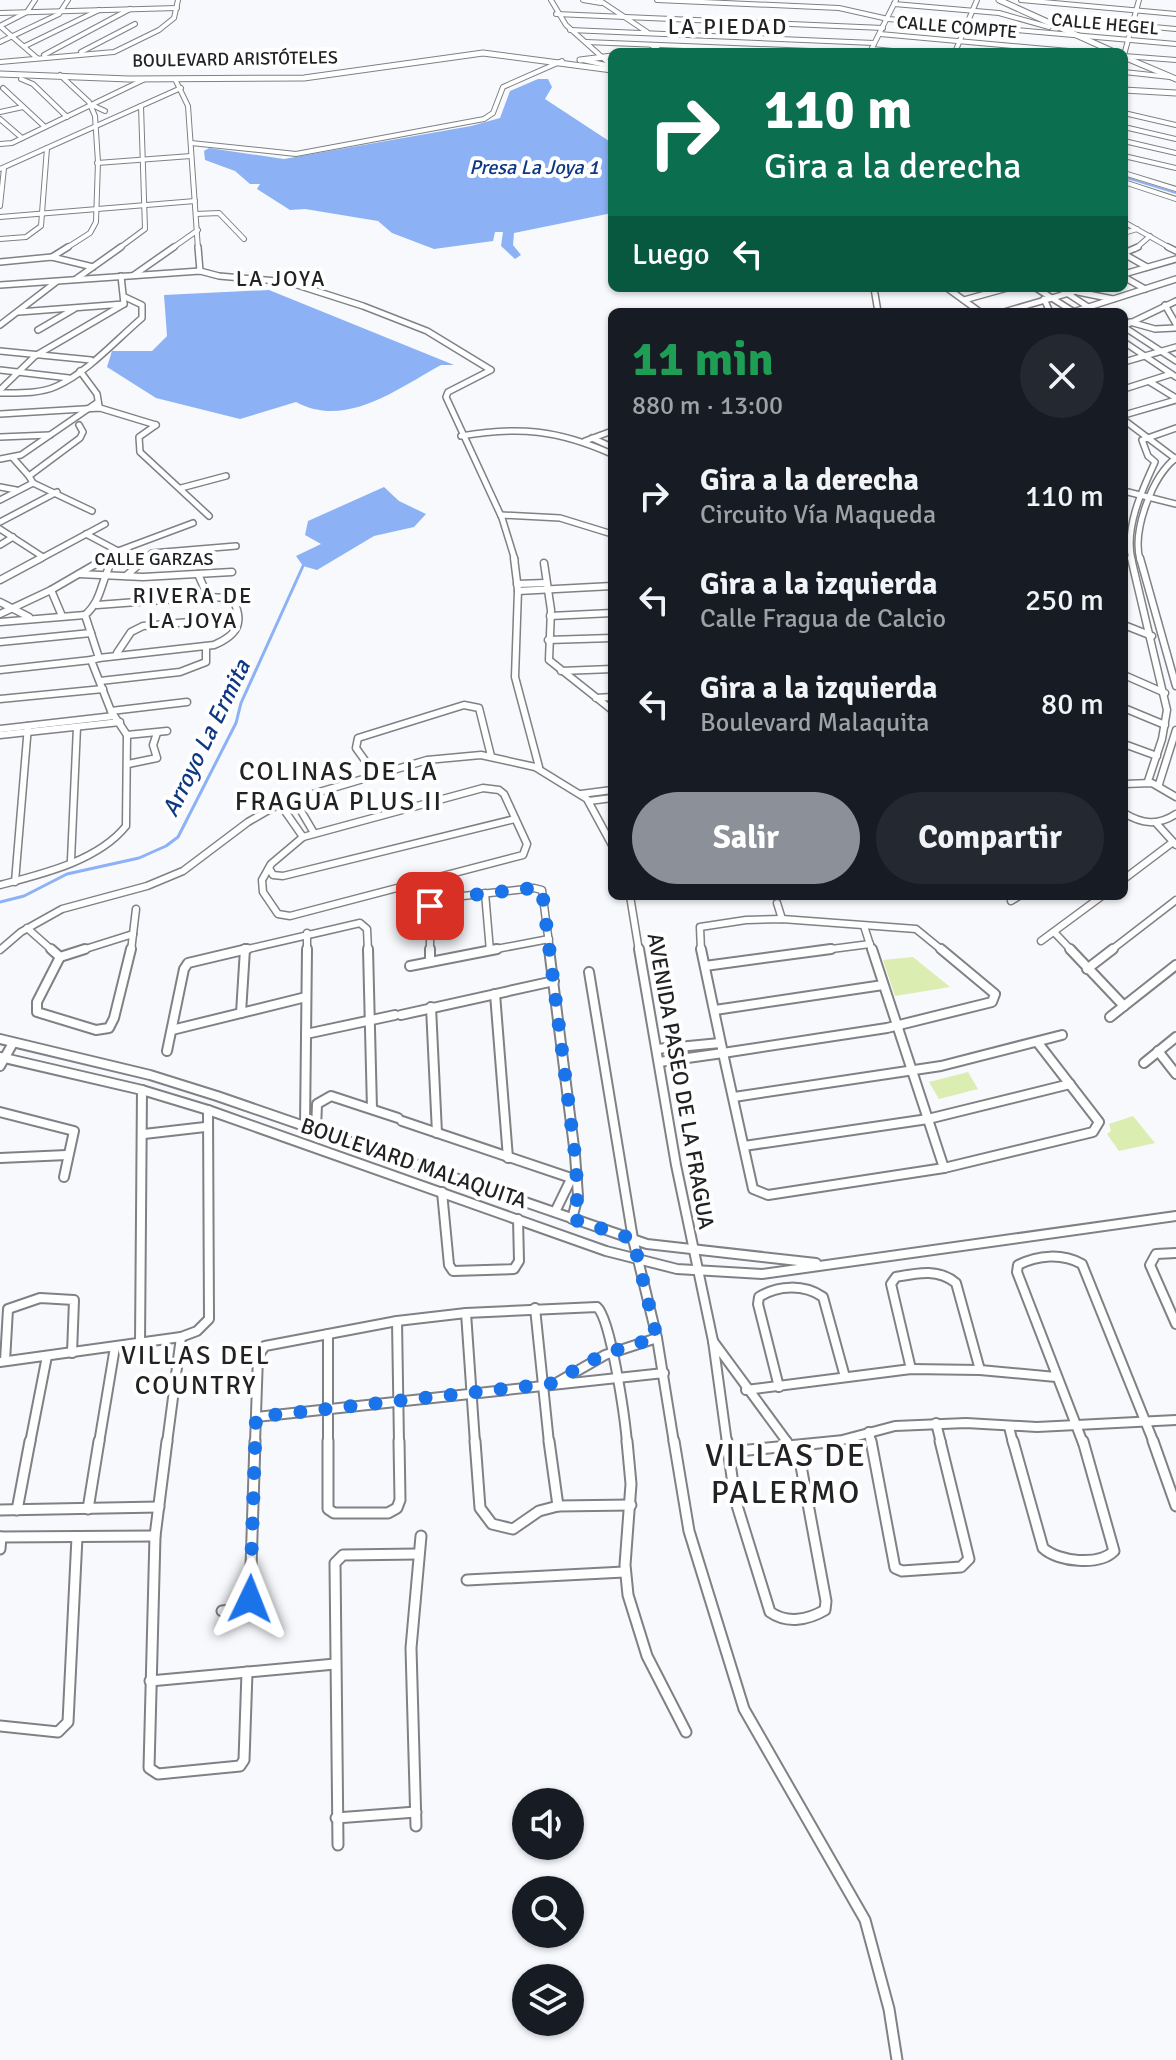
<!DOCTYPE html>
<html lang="es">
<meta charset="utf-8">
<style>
body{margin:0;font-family:Signika,sans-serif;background:#242831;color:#f1f3f6;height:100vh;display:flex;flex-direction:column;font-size:30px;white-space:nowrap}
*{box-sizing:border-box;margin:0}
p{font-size:26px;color:#9ea1a6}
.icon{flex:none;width:44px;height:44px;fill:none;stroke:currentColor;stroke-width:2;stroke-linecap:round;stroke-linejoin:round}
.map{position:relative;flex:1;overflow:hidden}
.side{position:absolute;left:608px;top:308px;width:520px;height:592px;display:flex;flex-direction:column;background:#171b24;border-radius:12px;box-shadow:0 2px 6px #0004}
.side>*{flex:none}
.banner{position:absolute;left:608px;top:48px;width:520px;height:244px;border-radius:12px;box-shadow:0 2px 6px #0004;background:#0b6e4f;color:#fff;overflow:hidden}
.controls{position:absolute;left:512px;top:1788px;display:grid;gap:16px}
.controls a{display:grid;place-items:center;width:72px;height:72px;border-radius:50%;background:#171b24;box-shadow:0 2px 6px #0004;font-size:40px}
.pin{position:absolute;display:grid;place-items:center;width:68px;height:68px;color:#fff;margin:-34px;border-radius:16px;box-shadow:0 4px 12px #0006}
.me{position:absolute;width:88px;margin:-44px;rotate:2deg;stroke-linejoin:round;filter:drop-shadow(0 0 6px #0008)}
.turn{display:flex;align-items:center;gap:28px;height:168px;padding:0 24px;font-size:36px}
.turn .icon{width:104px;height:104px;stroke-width:2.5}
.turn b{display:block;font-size:56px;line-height:68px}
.then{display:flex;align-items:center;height:76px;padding:0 24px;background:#0003;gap:16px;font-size:30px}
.round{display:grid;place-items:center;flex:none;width:84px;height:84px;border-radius:42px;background:#242831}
.summary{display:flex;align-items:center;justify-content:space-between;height:136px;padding:0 24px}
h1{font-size:48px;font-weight:700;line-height:60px;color:#1e9e55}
.button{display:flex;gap:16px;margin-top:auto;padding:16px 24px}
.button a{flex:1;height:92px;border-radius:48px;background:#8c9099;color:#fff;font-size:32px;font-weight:700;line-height:92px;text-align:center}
.button a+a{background:#242831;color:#f1f3f6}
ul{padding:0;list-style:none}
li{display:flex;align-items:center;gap:24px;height:104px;padding:0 24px}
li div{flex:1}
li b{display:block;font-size:30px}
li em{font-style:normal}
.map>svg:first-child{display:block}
</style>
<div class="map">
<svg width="1176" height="2060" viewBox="0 0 1176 2060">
<rect width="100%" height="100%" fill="#f7f9fd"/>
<g fill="#dbedb0">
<path d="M913 957 950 987 895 996 883 960Z"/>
<path d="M968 1072 978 1089 939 1099 929 1082Z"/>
<path d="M1133 1116 1155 1143 1119 1151 1107 1134 1111 1131 1109 1124Z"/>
</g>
<g fill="#8cb2f5">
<path d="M538 79H548L552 87 545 99 612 143V213L514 233 513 245 521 255 515 259 501 246 503 232H495L493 241 434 249 392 233 378 221 305 209 290 210 257 189 260 184H250L235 171 205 160 204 151 209 148 284 159 471 126 500 118 510 91Z"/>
<path d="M269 290 454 365H441C397 389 346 429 296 402L240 419 156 398 107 367 112 351H152L167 336 164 295Z"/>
<path d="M384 487 399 501 426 514 414 527 374 536 317 570 303 566 296 556 321 544 305 535 308 521Z"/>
</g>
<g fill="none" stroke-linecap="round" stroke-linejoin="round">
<path stroke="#8cb2f5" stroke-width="2" d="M1124 177 1176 193"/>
<path stroke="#8cb2f5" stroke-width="3" d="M0 902 24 896 67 874 139 858 166 846 178 837 236 723 241 703 303 566"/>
<defs>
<g id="minor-far4">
<path d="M551 0 566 25 612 66"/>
<path d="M583 0 601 3"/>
<path d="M599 0 647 32"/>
<path d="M657 0 839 8 888 19 1176 44"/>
<path d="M1021 0 1176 14"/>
<path d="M894 4 999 13 1049 27 1053 18 1176 29"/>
<path d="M0 13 177 8"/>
<path d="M556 14 883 28"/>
<path d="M0 26 37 58"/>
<path d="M0 26 27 12 35 0"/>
<path d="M570 30 874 43"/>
<path d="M880 34 1080 52"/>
<path d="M0 42 59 14 68 0"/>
<path d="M586 42 835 52"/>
<path d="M651 45 663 52"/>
<path d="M25 46 99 10"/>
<path d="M872 49 902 52"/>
<path d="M81 52 135 24"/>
<path d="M870 52 896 0"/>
<path d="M955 52 977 0"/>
<path d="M44 55 130 9"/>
<path d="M1124 55 1139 0"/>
<path d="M1124 56 1176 60"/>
<path d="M583 60 610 66"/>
<path d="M0 62 114 52 159 30 174 18 178 0"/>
<path d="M1124 72 1170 77"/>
<path d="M60 75 89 102 95 116 98 162 96 222 90 233 65 249"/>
<path d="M21 79 33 84 67 117"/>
<path d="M175 79 188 106 198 249"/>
<path d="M3 88 45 127"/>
<path d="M92 105 105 111"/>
<path d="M0 112 23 107"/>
<path d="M1124 113 1176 125"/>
<path d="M0 119 22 138"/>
<path d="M1124 127 1176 139"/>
<path d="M1124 141 1176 153"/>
<path d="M191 143 296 154 484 119 493 113 503 87 562 61"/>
<path d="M0 144 12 143 145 79"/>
<path d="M1124 156 1176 168"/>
<path d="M97 163 191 156"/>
<path d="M0 169 181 88"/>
<path d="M1124 173 1176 189"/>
<path d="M1124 182 1176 199"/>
<path d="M0 206 4 168"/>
<path d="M196 214 219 213 244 239"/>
<path d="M0 217 195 201"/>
<path d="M1124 222 1172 249"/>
<path d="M1124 233 1137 229"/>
<path d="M0 239 26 237 41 226 47 148"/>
<path d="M118 249 145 229 141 106"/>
<path d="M171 249 198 230"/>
<path d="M1135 249 1150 236"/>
</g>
<g id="minor-far3">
<path d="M198 247 200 271"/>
<path d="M1168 247 1176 251"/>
<path d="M1124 253 1138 247"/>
<path d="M1124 254 1147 267"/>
<path d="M52 257 68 247"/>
<path d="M0 262 52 257 93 267"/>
<path d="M1124 274 1176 259"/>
<path d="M134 275 174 247"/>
<path d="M1124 277 1145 289"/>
<path d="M76 279 121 247"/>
<path d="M0 285 200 271 219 276 288 282 363 306 427 331 491 370 448 392 446 397 502 518 515 560"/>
<path d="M874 288 878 312"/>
<path d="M947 288 980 312"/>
<path d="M1036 288 1074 312"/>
<path d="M1059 288 1096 312"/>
<path d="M1078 292 1113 299"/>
<path d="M1044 299 1050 312"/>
<path d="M964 300 1007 288"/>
<path d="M1165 305 1176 324"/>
<path d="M19 312 124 304"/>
<path d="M1004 312 1086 288"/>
<path d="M1073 312 1176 279"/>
<path d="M1130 322 1155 329 1175 328"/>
<path d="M0 325 56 282"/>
<path d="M1124 326 1176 301"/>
<path d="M1124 327 1176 361"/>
<path d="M38 330 74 309"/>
<path d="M1124 342 1176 377"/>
<path d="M0 351 91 360"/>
<path d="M1124 362 1176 347"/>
<path d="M0 370 69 378"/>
<path d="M80 371 97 394 99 406"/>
<path d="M1150 382 1176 398"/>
<path d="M1124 389 1171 374"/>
<path d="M0 390 35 356 124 304 121 276"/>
<path d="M0 393C18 393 40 394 57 386 88 372 116 340 142 318V305L125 297"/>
<path d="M0 414 100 408 156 425"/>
<path d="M1124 415 1176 400"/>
<path d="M1124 420 1176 459"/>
<path d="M156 425 139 437 140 452 209 516"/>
<path d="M461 436C519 426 558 430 612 454"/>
<path d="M0 437 50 435"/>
<path d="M592 438 612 447"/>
<path d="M585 441 612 431"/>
<path d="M13 458 29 476"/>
<path d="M0 459 21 455 98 402"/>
<path d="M33 483 92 511"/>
<path d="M0 487 16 490"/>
<path d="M181 488 226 476"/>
<path d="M1124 491 1176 504"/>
<path d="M0 500 33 483 29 476 80 438 83 432 79 425"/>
<path d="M501 515 560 518 612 534"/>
<path d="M0 522 57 492"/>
<path d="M0 529 43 557"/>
<path d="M86 534 118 551"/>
<path d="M0 545 13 537"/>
<path d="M38 560 105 524"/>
<path d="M103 560 118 551 193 523"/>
<path d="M112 560 118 551"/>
<path d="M144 560 152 553 236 546"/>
<path d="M1132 560C1124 529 1142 490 1155 462L1148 456 1142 440 1176 428"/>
<path d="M1140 560C1132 531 1152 476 1176 458"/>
</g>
<g id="minor-far2">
<path d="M514 558 518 590 515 677 539 767"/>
<path d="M1131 558 1167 710 1162 739 1148 781"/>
<path d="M1140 558 1176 686"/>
<path d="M544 563 551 610 549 660 612 710"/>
<path d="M79 574 143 577 232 572"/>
<path d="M198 574 205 590 204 597"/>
<path d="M126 576 146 558"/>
<path d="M0 580 41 558"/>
<path d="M517 584 546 583"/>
<path d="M51 590 62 616"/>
<path d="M518 591 612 586"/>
<path d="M0 602 29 617"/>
<path d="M97 605 204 597 232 598C245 622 238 635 214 645L99 658"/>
<path d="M0 614 51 590 106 558"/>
<path d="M550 616 612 613"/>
<path d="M0 622 85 615"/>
<path d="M1124 625 1152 636"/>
<path d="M548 640 612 638"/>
<path d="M0 642 91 633"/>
<path d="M117 653 131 632 143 626 236 618"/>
<path d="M0 670 91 660"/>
<path d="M561 671 612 669"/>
<path d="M1124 675 1165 693"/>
<path d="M100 681 180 672 206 662V647"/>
<path d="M596 698 612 697"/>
<path d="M0 699 103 689"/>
<path d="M1124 708 1165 725"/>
<path d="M111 711 187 702"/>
<path d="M0 729 114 716"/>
<path d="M0 735 120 722"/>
<path d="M127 735 167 731"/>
<path d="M1124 744 1157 756"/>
<path d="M128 764 157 758 153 745 157 733"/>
<path d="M374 773 356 748 358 738 464 705 479 708 491 756"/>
<path d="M1124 784 1152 783 1176 797"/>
<path d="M1159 784 1176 730"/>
<path d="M483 788 499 790 504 794 527 844 523 855 290 916 278 914 263 892 262 880 271 864 303 837Z"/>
<path d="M581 794 612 790"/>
<path d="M294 799 314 833"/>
<path d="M589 801 612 798"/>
<path d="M280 804 303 837"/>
<path d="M1124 813C1142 824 1158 826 1176 814"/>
<path d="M1156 823 1176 845"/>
<path d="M71 860 77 727"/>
<path d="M269 868 273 875 283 876 515 819"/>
<path d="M1124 879 1173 842"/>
<path d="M15 882 28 726"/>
<path d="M0 885C42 874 98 861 126 826L127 735 111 711 91 660 99 658 85 615C103 600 101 577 114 558"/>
<path d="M485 893 490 951"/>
<path d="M630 896 639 951"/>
<path d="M1011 901 1019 896"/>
<path d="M777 903 782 919"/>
<path d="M864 926 872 951"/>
<path d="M27 928 53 951"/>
<path d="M1054 932 1072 951"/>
<path d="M133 934 136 909"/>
<path d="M1041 941 1102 896"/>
<path d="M0 950 21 932 62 909 147 886 183 871 248 822 279 804 427 760 481 755 535 767 587 799 612 845"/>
<path d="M79 951 133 934"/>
<path d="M131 951 133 934"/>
<path d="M239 951 360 923 367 929 368 951"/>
<path d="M245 951V948"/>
<path d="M307 951V933"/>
<path d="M430 951V906L463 896 534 888 542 890 550 951"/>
<path d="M486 951 549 939"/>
<path d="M701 951 700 927 746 920 782 919 916 929 943 951"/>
<path d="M816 951 870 944"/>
<path d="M1110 951 1176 900"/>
</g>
<g id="minor-far1">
<path d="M51 949 60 957"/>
<path d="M85 949 60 957 37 1002V1012L96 1030 109 1028 114 1018 131 949"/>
<path d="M368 949 372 1109"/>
<path d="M430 949V962"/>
<path d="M549 949 575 1155 578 1196 572 1219"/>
<path d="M639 949 676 1165 713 1341"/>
<path d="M701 949 723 1053"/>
<path d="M872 949 944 1168"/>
<path d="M1070 949 1124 1006"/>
<path d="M410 966 497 949"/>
<path d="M705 966 831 949"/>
<path d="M1087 969 1113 949"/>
<path d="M589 972 633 1239 657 1338 674 1443"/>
<path d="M495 994 508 1158"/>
<path d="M431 1007 437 1133"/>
<path d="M715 1010 883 985"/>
<path d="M241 1013 245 949"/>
<path d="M401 1015 554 981"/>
<path d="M1110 1017 1176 965"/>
<path d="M172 1030 306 997"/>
<path d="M306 1034 395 1015"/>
<path d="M0 1039 150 1075 217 1096 647 1244 816 1263"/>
<path d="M657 1049 720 1043"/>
<path d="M167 1051 184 969 188 963 247 949"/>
<path d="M1158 1051 1176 1074"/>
<path d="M723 1053 753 1189 768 1195 944 1168 1093 1132 1099 1122 1038 1043"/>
<path d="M723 1053 887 1028 992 1002 995 994 941 949"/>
<path d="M0 1057 142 1090 208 1110 606 1251 677 1269 762 1274 1176 1216"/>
<path d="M659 1062 723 1053"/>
<path d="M1144 1063 1176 1037"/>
<path d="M0 1066 13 1043"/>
<path d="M734 1097 941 1066 1062 1035"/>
<path d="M0 1112 74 1131 64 1177"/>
<path d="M402 1121 577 1180"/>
<path d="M305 1126 307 949"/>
<path d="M316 1130 317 1104 331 1096 398 1118"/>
<path d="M144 1134 205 1127"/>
<path d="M744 1146 928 1119 1070 1084"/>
<path d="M0 1158 67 1155"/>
<path d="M442 1192 449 1265 453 1271 514 1269 519 1261 518 1219"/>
<path d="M555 1212 572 1177"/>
<path d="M1176 1253 1156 1254 1150 1265 1176 1324"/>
<path d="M535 1308 549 1443"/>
<path d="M466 1313 475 1443"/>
<path d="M397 1321 399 1443"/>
<path d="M328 1334V1443"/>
<path d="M713 1341 788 1443"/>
<path d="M713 1341 727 1443"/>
<path d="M140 1343 142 1090"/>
<path d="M5 1361 8 1309 40 1298 74 1300 72 1353"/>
<path d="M0 1362 181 1337 197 1331 209 1319 208 1110"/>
<path d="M911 1369 891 1284 896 1277C917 1273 938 1268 956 1283L980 1370"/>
<path d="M558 1382 605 1355 657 1338"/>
<path d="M779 1387 758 1304 759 1297C778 1285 804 1284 823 1297L845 1377"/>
<path d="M746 1390 911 1369 980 1370 1056 1377"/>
<path d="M256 1417 664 1373"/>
<path d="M936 1423 941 1443"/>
<path d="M1009 1427 1013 1443"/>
<path d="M869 1432 871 1443"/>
<path d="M30 1443 47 1356"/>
<path d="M99 1443 115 1347"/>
<path d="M167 1443 181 1337"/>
<path d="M255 1443 258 1356 265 1346 397 1321 466 1313 597 1307C611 1319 625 1419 627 1443"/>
<path d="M831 1443 895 1426 966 1423 1037 1427 1176 1420"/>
<path d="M1083 1443 1017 1272 1018 1265C1038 1255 1062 1253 1082 1264L1154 1443"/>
</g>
<g id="minor">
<path d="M167 1441 155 1536 149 1768 158 1774 240 1766 244 1760 247 1672"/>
<path d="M328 1441V1509L334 1513H388L397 1508 400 1500 399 1441"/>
<path d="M475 1441 480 1508 492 1524 513 1529 539 1511 558 1506 631 1505"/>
<path d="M549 1441 558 1506"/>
<path d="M627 1441 631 1484 625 1565 628 1595 647 1656 686 1732"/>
<path d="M674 1441 689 1531 744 1709 865 1920 889 2009 897 2060"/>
<path d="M727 1441 735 1499 770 1612C787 1624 808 1620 825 1610L826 1601 801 1466 786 1441"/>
<path d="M871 1441 895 1568 902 1571 961 1567 969 1559 940 1441"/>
<path d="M1013 1441 1043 1548C1058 1562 1099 1566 1114 1551L1083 1441"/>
<path d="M1153 1441 1176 1506"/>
<path d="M728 1452 839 1441"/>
<path d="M88 1509 99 1441"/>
<path d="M0 1510 159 1507"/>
<path d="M17 1510 30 1441"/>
<path d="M0 1537 155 1536"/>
<path d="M0 1549 1 1537"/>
<path d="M467 1580 624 1572"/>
<path d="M222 1611 241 1609 250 1599 255 1441"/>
<path d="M150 1681 335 1664"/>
<path d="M0 1726 58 1732 68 1722 77 1537"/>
<path d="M336 1818 416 1812"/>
<path d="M416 1826 411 1648 421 1536"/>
<path d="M338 1845 335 1563 343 1555 418 1554"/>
</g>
<g id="tertiary">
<path d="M999 0 1114 52"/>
<path d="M1124 57 1176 79"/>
<path d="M580 60 612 56"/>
<path d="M0 74 129 79 304 78 483 53 612 70"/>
<path d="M1124 90 1176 93"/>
</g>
</defs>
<use href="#minor-far4" stroke="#7f8185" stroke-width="6"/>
<use href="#minor-far3" stroke="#7f8185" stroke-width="8"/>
<use href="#minor-far2" stroke="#7f8185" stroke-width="9"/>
<use href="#minor-far1" stroke="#7f8185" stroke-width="12"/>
<use href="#minor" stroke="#7f8185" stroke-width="13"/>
<use href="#tertiary" stroke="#7f8185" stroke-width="7"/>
<use href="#minor-far4" stroke="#fff" stroke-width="4"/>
<use href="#minor-far3" stroke="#fff" stroke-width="5"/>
<use href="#minor-far2" stroke="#fff" stroke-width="6"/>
<use href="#minor-far1" stroke="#fff" stroke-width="8"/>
<use href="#minor" stroke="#fff" stroke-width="9"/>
<use href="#tertiary" stroke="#fff" stroke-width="5"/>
</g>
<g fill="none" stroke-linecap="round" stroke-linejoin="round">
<path stroke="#1a73e8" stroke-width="14" stroke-dasharray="0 25.2" d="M250 1599 256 1417 556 1383C588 1358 619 1348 657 1338L633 1239 572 1219 578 1196 575 1155 542 890 534 888 463 896 430 906"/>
</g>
<g text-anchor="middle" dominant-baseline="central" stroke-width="8" stroke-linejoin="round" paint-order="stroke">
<g font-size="18" fill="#212223" stroke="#fff">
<text transform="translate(1105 24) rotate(5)">CALLE HEGEL</text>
<text transform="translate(957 27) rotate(5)">CALLE COMPTE</text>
<text transform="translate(235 59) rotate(-1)">BOULEVARD ARISTÓTELES</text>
<text x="154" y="559">CALLE GARZAS</text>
</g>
<g font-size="20" font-style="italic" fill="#0f3884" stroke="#fff">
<text x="534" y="167">Presa La Joya 1</text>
</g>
<g font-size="22" letter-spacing="2" fill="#212223" stroke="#fff">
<text x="728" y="26">LA PIEDAD</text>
<text x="281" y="278">LA JOYA</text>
<text x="193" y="595">RIVERA DE<tspan x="193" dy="25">LA JOYA</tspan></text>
</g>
<g font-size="22" fill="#212223" stroke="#fff">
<text transform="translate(681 1081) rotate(80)">AVENIDA PASEO DE LA FRAGUA</text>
<text transform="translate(414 1163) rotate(19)">BOULEVARD MALAQUITA</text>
</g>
<g font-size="24" font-style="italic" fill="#0f3884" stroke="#fff">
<text transform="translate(206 738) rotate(-64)">Arroyo La Ermita</text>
</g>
<g font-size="26" letter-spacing="2" fill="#212223" stroke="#fff">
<text x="339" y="772">COLINAS DE LA<tspan x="339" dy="30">FRAGUA PLUS II</tspan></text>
<text x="196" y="1356">VILLAS DEL<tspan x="196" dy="30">COUNTRY</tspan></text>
</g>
<g font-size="32" letter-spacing="2" fill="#212223" stroke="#fff">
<text x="786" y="1455">VILLAS DE<tspan x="786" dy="37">PALERMO</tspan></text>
</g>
</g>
</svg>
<div class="controls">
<a><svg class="icon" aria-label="sound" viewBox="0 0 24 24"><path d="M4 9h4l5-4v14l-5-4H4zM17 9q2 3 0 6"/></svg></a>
<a><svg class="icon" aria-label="search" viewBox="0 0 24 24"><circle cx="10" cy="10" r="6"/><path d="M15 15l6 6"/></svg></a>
<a><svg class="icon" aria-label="layers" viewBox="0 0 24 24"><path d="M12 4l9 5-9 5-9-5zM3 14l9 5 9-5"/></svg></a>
</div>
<div class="pin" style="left:430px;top:906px;background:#d93025"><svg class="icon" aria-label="arrive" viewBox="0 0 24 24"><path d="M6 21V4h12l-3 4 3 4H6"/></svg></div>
<svg class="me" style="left:250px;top:1599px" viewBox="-20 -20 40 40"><path d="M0-17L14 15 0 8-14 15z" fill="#1a73e8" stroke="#fff" stroke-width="4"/></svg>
<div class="banner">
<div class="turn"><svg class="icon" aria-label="right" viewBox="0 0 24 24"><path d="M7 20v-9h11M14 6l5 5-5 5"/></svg><div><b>110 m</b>Gira a la derecha</div></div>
<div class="then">Luego<svg class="icon" aria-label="left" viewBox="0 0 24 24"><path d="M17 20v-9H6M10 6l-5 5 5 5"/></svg></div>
</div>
<section class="side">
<div class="summary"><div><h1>11 min</h1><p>880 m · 13:00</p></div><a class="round"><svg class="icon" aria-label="close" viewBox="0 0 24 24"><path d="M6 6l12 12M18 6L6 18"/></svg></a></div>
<ul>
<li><svg class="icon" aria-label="right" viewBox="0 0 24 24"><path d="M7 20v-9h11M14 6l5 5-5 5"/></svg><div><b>Gira a la derecha</b><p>Circuito Vía Maqueda</p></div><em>110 m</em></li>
<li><svg class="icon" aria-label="left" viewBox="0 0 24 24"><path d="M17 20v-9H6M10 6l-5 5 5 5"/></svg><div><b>Gira a la izquierda</b><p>Calle Fragua de Calcio</p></div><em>250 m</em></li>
<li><svg class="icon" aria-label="left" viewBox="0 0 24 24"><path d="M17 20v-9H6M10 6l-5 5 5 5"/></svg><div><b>Gira a la izquierda</b><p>Boulevard Malaquita</p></div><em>80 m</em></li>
</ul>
<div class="button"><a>Salir</a><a>Compartir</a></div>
</section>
</div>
